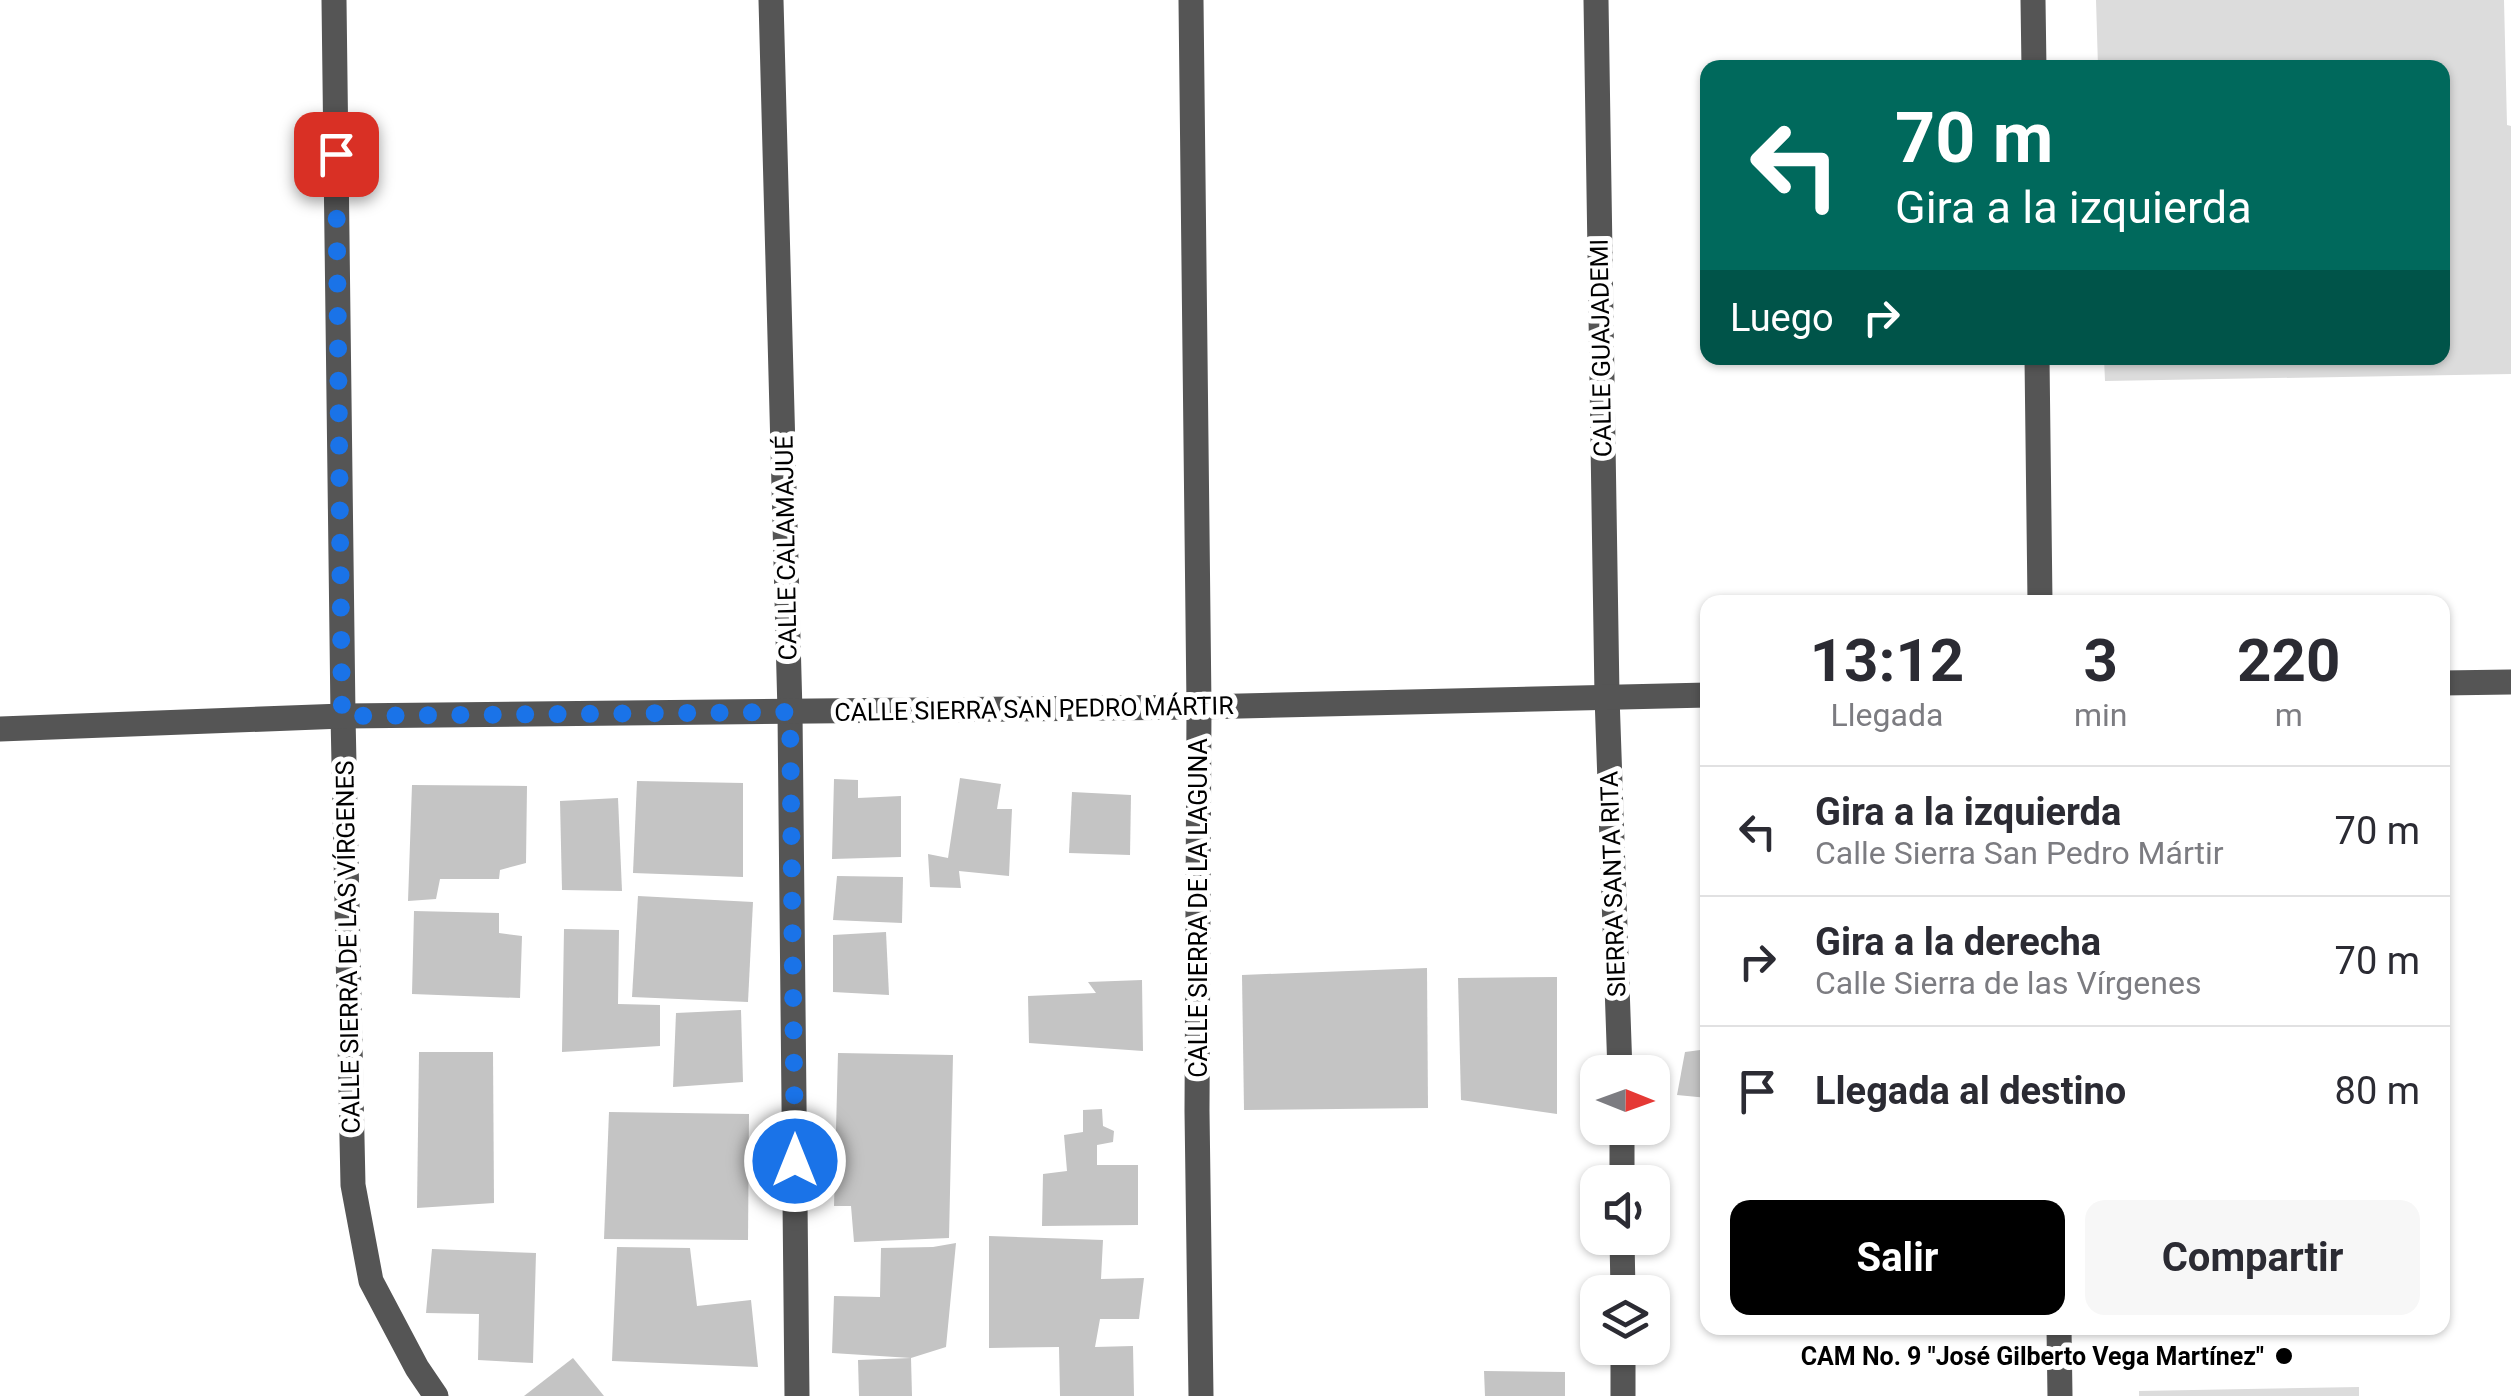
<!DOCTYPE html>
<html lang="es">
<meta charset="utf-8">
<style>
body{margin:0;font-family:Roboto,sans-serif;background:#f7f7f7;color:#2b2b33;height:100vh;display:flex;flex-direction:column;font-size:38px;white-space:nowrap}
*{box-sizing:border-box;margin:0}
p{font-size:32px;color:#7c7c81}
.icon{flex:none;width:55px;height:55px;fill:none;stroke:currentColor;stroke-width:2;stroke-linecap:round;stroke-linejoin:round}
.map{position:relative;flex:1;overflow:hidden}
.sheet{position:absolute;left:1700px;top:595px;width:750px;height:740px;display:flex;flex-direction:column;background:#fff;border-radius:20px;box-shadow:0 2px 8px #0004}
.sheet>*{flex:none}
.hud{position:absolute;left:1700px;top:60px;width:750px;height:305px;border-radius:20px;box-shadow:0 2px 8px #0004;background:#00695c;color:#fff;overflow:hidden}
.needle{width:65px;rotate:91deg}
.tools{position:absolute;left:1580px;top:1055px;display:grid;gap:20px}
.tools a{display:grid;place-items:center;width:90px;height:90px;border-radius:20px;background:#fff;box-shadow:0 2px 8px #0004;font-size:50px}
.pin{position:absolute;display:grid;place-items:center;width:85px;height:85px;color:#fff;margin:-42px;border-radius:20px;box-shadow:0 5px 15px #0006}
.me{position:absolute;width:110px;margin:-55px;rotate:0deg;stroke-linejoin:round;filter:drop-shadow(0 0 8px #0008)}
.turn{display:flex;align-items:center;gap:35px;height:210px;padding:0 30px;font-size:45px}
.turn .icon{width:130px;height:130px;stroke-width:2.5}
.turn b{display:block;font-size:70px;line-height:85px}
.then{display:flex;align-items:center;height:95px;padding:0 30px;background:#0003;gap:20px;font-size:38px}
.eta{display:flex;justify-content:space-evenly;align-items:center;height:170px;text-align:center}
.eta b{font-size:60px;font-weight:700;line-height:70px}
.action{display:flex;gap:20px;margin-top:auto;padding:20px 30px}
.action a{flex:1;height:115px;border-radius:20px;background:#000;color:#fff;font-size:40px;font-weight:700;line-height:115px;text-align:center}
.action a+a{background:#f7f7f7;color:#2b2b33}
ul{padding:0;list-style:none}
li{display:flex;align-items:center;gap:30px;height:130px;padding:0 30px;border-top:2px solid #e1e1e2}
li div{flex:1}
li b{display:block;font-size:38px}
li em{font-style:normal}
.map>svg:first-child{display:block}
</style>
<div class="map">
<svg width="2511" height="1396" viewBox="0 0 2511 1396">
<rect width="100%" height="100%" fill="#fff"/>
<g fill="#dcdcdc">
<path d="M2096 0H2504L2507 125 2511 126V374L2105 381 2104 358H2442V68L2098 67Z"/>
<path d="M2359 1387V1396H2139V1391Z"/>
</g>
<g fill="#c4c4c4">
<path d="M960 778 1001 784 997 809H1012L1009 876 959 871 961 888 930 887 928 854 948 858Z"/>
<path d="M834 779 858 780V798L901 796V857L832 859Z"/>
<path d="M637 781 743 783V877L633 873Z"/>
<path d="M412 785 527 786 526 863 500 870 499 879H440L436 899 408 901Z"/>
<path d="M1072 792 1131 795 1130 855 1069 853Z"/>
<path d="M618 798 622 891 562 890 560 801Z"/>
<path d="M837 876 903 877 902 923 833 920Z"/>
<path d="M638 896 753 902 748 1002 632 997Z"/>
<path d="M414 911 499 913V933L522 936 520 998 412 994Z"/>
<path d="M564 929 619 930 618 1004 660 1005V1046L562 1052Z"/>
<path d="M886 932 889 995 833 992V935Z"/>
<path d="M1427 968 1428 1108 1244 1110 1242 975Z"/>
<path d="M1557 977V1114L1461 1100 1458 978Z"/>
<path d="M1142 980 1143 1051 1029 1043 1028 996 1096 993 1088 982Z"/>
<path d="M741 1010 743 1082 673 1087 676 1013Z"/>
<path d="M1708 1049V1098L1677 1095 1685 1052Z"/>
<path d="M419 1052H493L494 1203 417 1208Z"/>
<path d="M838 1053 953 1055 949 1238 854 1242 851 1206H834Z"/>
<path d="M1102 1109 1103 1126 1114 1131 1113 1142 1097 1145V1165H1138V1225L1042 1226 1043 1174 1067 1171 1064 1135 1083 1132V1110Z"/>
<path d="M609 1112 749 1114 748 1240 604 1239Z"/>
<path d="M989 1236 1103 1240 1101 1279 1144 1278 1139 1319H1100L1095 1347 1133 1346 1134 1396H1060L1059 1347 989 1348Z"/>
<path d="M956 1243 946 1347 911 1358 832 1353 834 1296 880 1297 881 1248 933 1247Z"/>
<path d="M617 1247 690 1248 697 1306 751 1300 758 1367 612 1361Z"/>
<path d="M432 1249 536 1253 533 1363 478 1360 479 1314 426 1313Z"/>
<path d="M573 1358 604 1396H524Z"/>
<path d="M911 1358 912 1396H859L858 1360Z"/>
<path d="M1484 1371 1565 1372V1396H1485Z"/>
</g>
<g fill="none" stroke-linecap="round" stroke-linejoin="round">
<g stroke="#555" stroke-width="25">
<path d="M334 0 343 716 353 1185 371 1281 417 1368 436 1396"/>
<path d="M771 0 790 712 797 1396"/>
<path d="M1191 0 1199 707 1197 1111 1201 1396"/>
<path d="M1596 0 1607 696 1620 1072"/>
<path d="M2033 0 2034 68"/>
<path d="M2037 358 2040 602"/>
<path d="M2442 683 2511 682"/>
<path d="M0 729 343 716 1199 707 1708 695"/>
<path d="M1622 1128V1182"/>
<path d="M1622 1238 1623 1292"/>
<path d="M2059 1328 2060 1396"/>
<path d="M1623 1348V1396"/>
</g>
</g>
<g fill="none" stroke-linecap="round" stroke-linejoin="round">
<path stroke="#1a73e8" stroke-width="18" stroke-dasharray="0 32.4" d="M336 154 342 716 790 712 795 1161"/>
</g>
<circle fill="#000" stroke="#fff" stroke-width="4" cx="2284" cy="1356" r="10"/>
<g text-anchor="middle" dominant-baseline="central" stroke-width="10" stroke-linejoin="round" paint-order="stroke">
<g font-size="25" fill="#000" stroke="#fff">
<text transform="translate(1601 348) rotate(-91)">CALLE GUAJADEMI</text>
<text transform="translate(786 548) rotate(-91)">CALLE CALAMAJUÉ</text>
<text transform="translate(1034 709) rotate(-1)">CALLE SIERRA SAN PEDRO MÁRTIR</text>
<text transform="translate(1613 884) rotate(-92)">SIERRA SANTA RITA</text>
<text transform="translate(1198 908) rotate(-90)">CALLE SIERRA DE LA LAGUNA</text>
<text transform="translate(348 947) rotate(-91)">CALLE SIERRA DE LAS VÍRGENES</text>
</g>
<g font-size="25" font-weight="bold" fill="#000" stroke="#fff" text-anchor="end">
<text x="2264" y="1356">CAM No. 9 "José Gilberto Vega Martínez"</text>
</g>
</g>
</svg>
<div class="tools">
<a><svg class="needle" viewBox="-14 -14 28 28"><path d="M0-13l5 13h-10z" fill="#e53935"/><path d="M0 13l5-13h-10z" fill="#7c7c81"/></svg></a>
<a><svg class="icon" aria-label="sound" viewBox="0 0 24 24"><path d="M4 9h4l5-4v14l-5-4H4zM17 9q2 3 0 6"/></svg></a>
<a><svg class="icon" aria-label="layers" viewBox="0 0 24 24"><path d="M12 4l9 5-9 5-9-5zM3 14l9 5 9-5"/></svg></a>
</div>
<div class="pin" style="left:336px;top:154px;background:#d93025"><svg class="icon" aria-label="arrive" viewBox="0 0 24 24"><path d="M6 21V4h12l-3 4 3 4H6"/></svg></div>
<svg class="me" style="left:795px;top:1161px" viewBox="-20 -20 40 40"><circle r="17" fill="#1a73e8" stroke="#fff" stroke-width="3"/><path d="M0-11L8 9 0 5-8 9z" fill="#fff"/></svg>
<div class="hud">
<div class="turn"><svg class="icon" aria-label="left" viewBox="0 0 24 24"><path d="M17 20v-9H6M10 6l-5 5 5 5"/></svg><div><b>70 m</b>Gira a la izquierda</div></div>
<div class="then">Luego<svg class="icon" aria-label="right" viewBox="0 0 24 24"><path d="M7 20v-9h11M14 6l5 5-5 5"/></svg></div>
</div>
<section class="sheet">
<div class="eta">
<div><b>13:12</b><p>Llegada</p></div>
<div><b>3</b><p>min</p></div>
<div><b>220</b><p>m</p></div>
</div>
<ul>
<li><svg class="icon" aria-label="left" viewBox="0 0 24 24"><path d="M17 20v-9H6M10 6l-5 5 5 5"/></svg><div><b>Gira a la izquierda</b><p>Calle Sierra San Pedro Mártir</p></div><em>70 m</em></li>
<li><svg class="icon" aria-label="right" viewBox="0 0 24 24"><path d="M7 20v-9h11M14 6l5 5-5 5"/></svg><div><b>Gira a la derecha</b><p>Calle Sierra de las Vírgenes</p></div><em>70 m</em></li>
<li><svg class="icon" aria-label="arrive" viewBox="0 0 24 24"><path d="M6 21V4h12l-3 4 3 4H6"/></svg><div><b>Llegada al destino</b></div><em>80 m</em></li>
</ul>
<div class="action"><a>Salir</a><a>Compartir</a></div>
</section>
</div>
